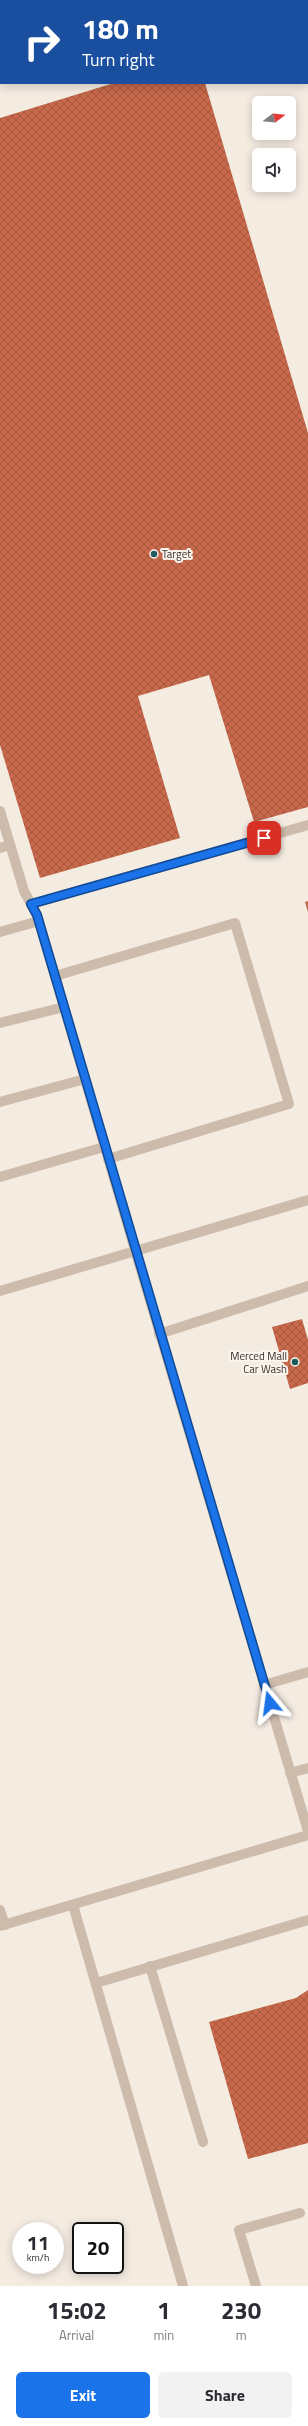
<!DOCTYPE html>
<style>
body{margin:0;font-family:"Titillium Web",sans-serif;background:#f2f2f3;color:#2b2b33;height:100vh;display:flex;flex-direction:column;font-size:15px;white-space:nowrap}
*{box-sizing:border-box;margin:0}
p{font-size:13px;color:#7c7c81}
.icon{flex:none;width:22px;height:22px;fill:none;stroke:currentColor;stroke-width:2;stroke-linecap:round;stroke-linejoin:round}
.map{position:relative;height:2286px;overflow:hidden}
.drawer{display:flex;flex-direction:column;background:#fff;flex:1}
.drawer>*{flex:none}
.hud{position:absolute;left:0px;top:0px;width:308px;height:84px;box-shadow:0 2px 10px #0003;background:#1a4fa0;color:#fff;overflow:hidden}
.needle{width:26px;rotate:74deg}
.controls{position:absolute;left:252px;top:96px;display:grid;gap:8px}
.controls a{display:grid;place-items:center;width:44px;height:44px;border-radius:6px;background:#fff;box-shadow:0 2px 10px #0003;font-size:20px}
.speed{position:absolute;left:12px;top:2222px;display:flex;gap:8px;font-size:20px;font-weight:700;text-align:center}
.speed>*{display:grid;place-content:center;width:52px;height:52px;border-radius:50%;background:#fff;box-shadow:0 2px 10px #0003;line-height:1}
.speed small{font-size:10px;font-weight:400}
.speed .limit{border:2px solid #111;border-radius:6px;background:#fff;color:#111}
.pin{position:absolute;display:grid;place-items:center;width:34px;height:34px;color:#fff;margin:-17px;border-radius:8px;box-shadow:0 2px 6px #0006}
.me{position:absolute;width:44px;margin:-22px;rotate:344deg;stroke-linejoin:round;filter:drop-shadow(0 0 3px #0008)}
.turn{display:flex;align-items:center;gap:14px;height:84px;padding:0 16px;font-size:18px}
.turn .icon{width:52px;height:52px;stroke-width:2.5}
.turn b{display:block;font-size:28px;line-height:34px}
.eta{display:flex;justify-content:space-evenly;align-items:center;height:68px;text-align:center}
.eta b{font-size:24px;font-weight:700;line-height:28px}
.button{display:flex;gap:8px;margin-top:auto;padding:8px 16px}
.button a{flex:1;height:46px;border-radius:6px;background:#1a73e8;color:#fff;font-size:16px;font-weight:700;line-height:46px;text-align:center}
.button a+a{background:#f2f2f3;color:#2b2b33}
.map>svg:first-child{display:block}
</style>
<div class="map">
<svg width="308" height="2286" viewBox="0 0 308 2286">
<defs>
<pattern id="building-cross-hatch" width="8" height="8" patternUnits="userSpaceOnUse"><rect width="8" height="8" fill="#c8694b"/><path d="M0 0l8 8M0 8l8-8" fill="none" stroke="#a4573f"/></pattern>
</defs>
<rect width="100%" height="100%" fill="#f4ebe1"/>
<g fill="url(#building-cross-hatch)">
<path d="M114 83H205L308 433V807L254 822 209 675 138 696 180 838 40 878 0 745V118Z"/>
<path d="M308 901V912L305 902Z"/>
<path d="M302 1319 308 1340V1383L290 1389 272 1327Z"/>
<path d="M308 1990V2143L248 2159 209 2022 296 1998Z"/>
</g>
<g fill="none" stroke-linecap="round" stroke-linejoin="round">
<g stroke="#cdbbac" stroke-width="10">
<path d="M0 811 24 891 37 915 135 1250 308 1831"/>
<path d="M0 848 10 845"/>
<path d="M31 904 308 825"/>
<path d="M0 932 39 921"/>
<path d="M55 976 235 923 289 1104 108 1159"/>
<path d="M0 1023 64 1007"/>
<path d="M0 1102 85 1079"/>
<path d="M0 1177 104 1147"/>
<path d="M0 1291 308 1200"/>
<path d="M159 1334 308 1286"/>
<path d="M264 1685 308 1672"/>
<path d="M290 1773 308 1768"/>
<path d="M73 1905 183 2286"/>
<path d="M0 1910 5 1925"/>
<path d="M0 1926 308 1835"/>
<path d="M150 1966 203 2142"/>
<path d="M96 1983 308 1920"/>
<path d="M256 2286 239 2230 300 2213"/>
</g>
<g stroke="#cdbbac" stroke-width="10">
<path d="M293 0V1"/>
<path d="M302 1 306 0"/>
<path d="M307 48 308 51"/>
</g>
</g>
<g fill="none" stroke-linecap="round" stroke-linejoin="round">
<defs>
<path id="route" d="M264 838 31 904 37 915 270 1703"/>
</defs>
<use href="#route" stroke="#114b97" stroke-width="10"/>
<use href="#route" stroke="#1a73e8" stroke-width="7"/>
</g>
<g fill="#1f5a5e" stroke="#fbf5ee" stroke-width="1.5">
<circle cx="154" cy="554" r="4"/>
<circle cx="295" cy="1362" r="4"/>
</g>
<g text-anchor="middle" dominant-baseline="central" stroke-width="4" stroke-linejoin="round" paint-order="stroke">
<g font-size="11" fill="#3b302b" stroke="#fbf5ee" text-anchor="start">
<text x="162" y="554">Target</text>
<text x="287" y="1356" text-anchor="end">Merced Mall<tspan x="287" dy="13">Car Wash</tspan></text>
</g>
</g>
</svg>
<div class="controls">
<a><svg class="needle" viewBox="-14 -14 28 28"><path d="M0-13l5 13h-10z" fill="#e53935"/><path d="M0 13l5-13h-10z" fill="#7c7c81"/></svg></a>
<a><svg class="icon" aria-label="sound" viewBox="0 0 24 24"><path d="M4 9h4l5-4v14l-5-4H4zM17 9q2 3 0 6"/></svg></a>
</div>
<div class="speed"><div>11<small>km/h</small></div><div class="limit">20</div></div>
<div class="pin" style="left:264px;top:838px;background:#d93025"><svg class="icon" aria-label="arrive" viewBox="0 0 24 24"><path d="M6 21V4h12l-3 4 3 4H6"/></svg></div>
<svg class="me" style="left:270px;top:1703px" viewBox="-20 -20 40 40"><path d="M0-17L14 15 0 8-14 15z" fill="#1a73e8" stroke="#fff" stroke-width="4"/></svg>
<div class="hud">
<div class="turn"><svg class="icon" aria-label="right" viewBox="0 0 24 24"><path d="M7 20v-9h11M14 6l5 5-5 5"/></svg><div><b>180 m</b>Turn right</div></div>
</div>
</div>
<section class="drawer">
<div class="eta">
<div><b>15:02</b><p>Arrival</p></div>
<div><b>1</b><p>min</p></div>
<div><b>230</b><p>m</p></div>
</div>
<div class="button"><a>Exit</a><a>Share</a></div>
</section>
